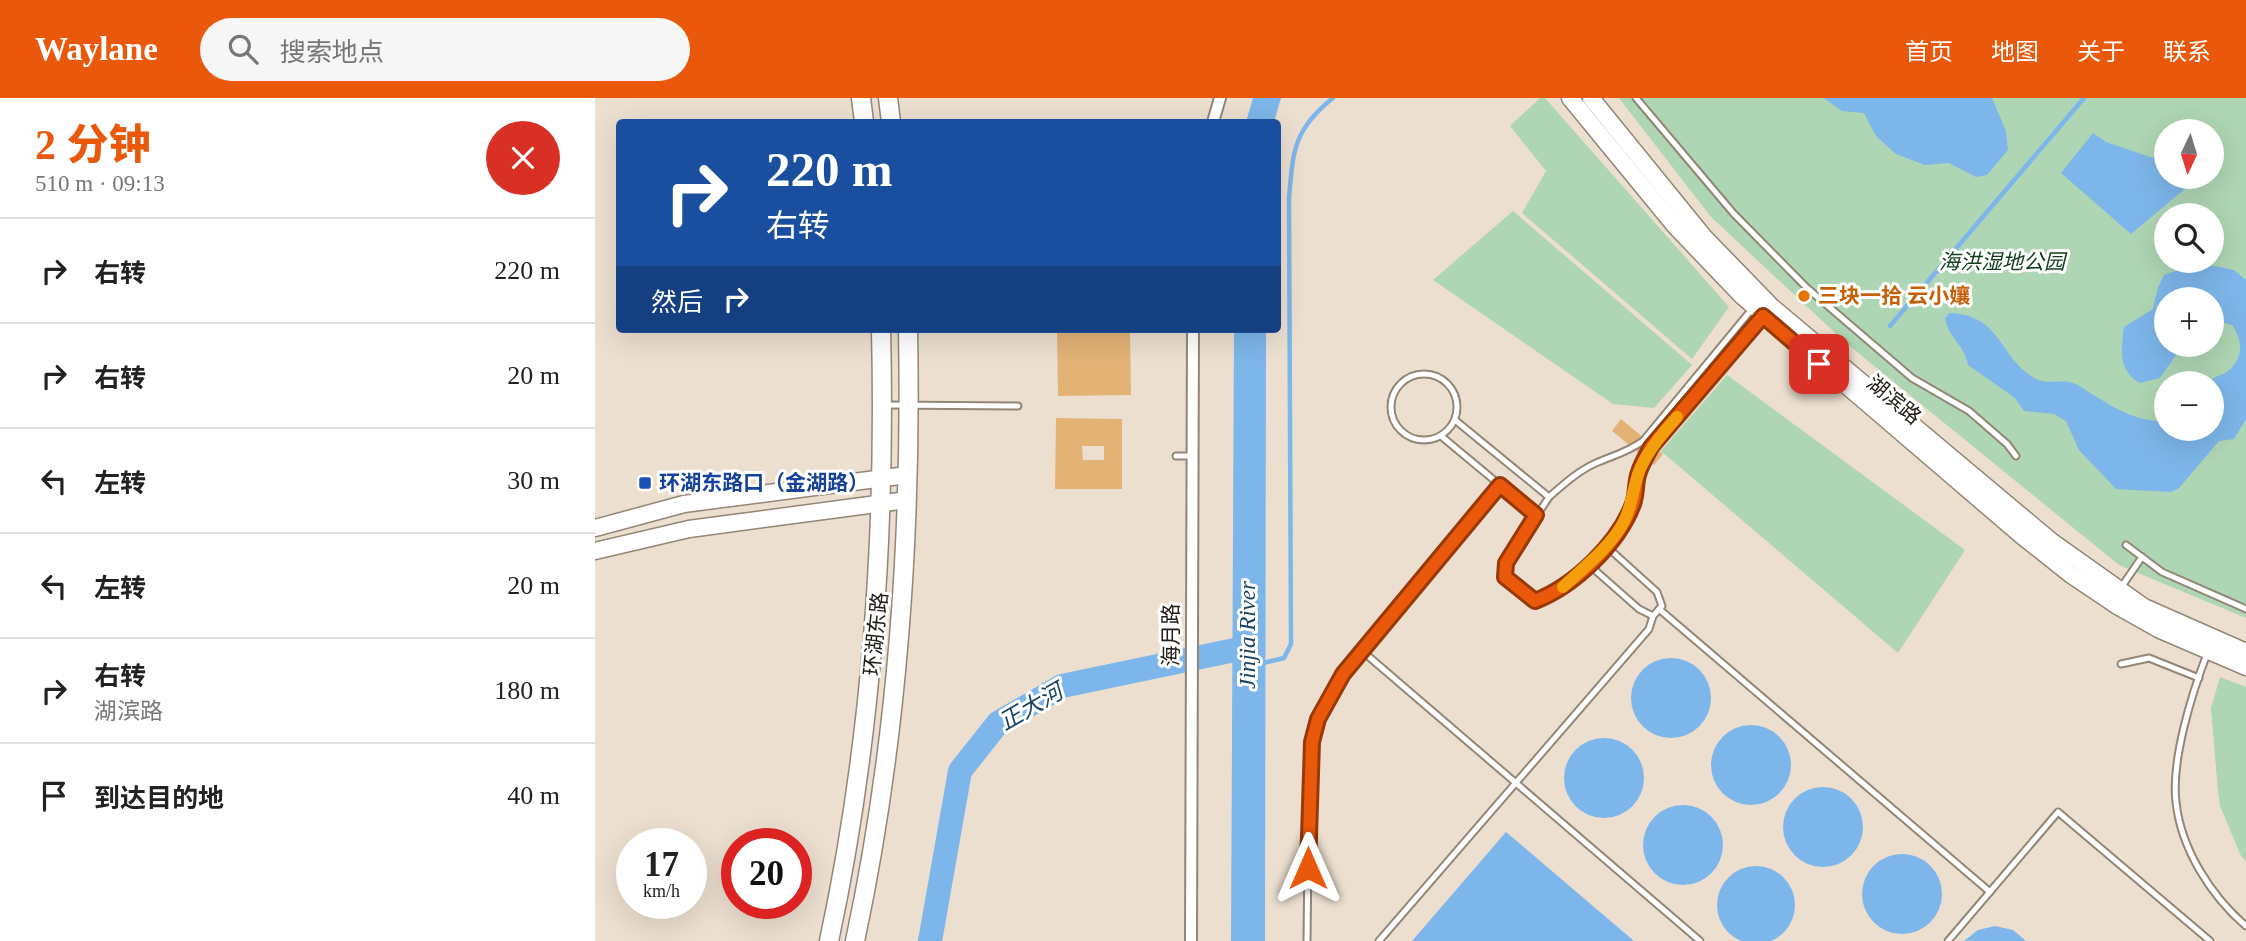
<!DOCTYPE html>
<html lang="zh">
<meta charset="utf-8">
<style>
body{margin:0;font-family:"Times New Roman","Noto Sans SC",serif;background:#f6f6f6;color:#222;height:100vh;display:flex;flex-direction:column;font-size:26px;white-space:nowrap}
*{box-sizing:border-box;margin:0}
p{font-size:23px;color:#767676}
.icon{flex:none;width:38px;height:38px;fill:none;stroke:currentColor;stroke-width:2;stroke-linecap:round;stroke-linejoin:round}
.map{position:relative;flex:1;overflow:hidden}
.panel{display:flex;flex-direction:column;background:#fff;width:595px}
.panel>*{flex:none}
.guide{position:absolute;left:21px;top:21px;width:665px;height:214px;border-radius:7px;box-shadow:0 7px 28px #0002;background:#1a4fa0;color:#fff;overflow:hidden}
.needle{width:46px;rotate:184deg}
.buttons{position:absolute;left:1559px;top:21px;display:grid;gap:14px}
.buttons a{display:grid;place-items:center;width:70px;height:70px;border-radius:50%;background:#fff;box-shadow:0 7px 28px #0002;font-size:35px}
.speed{position:absolute;left:21px;top:730px;display:flex;gap:14px;font-size:35px;font-weight:700;text-align:center}
.speed>*{display:grid;place-content:center;width:91px;height:91px;border-radius:50%;background:#fff;box-shadow:0 7px 28px #0002;line-height:1}
.speed small{font-size:18px;font-weight:400}
.speed .limit{border:10px solid #d22;background:#fff;color:#111}
.pin{position:absolute;display:grid;place-items:center;width:60px;height:60px;color:#fff;margin:-30px;border-radius:14px;box-shadow:0 4px 10px #0006}
.me{position:absolute;width:77px;margin:-38px;rotate:0deg;stroke-linejoin:round;filter:drop-shadow(0 0 5px #0008)}
.turn{display:flex;align-items:center;gap:24px;height:147px;padding:0 35px;font-size:32px}
.turn .icon{width:91px;height:91px;stroke-width:2.5}
.turn b{display:block;font-size:49px;line-height:60px}
.then{display:flex;align-items:center;height:66px;padding:0 35px;background:#0003;gap:14px;font-size:26px}
.round{display:grid;place-items:center;flex:none;width:74px;height:74px;border-radius:37px;background:#f6f6f6}
.overview{display:flex;align-items:center;justify-content:space-between;height:119px;padding:0 35px}
h1{font-size:42px;font-weight:800;line-height:52px;color:#ea580c}
ul{padding:0;list-style:none}
li{display:flex;align-items:center;gap:21px;height:105px;padding:0 35px;border-top:2px solid #e0e0e0}
li div{flex:1}
li b{display:block;font-size:26px}
li em{font-style:normal}
header{display:flex;align-items:center;gap:42px;box-sizing:border-box;height:98px;padding:0 35px;background:#ea580c;color:#fff}
header strong{font-size:33px}
nav{display:flex;gap:38px;margin-inline-start:auto;font-size:24px}
.search{width:490px;height:63px;background:#f6f6f6;display:flex;align-items:center;gap:18px;box-sizing:border-box;padding:0 24px;border-radius:38px;color:#767676;font-size:26px}
main{display:flex;flex:1;min-height:0}
.map>svg:first-child{display:block}
</style>
<header>
<strong>Waylane</strong>
<div class="search"><svg class="icon" aria-label="search" viewBox="0 0 24 24"><circle cx="10" cy="10" r="6"/><path d="M15 15l6 6"/></svg>搜索地点</div>
<nav><a>首页</a><a>地图</a><a>关于</a><a>联系</a></nav>
</header>
<main>
<section class="panel">
<div class="overview"><div><h1>2 分钟</h1><p>510 m · 09:13</p></div><a class="round" style="background:#d93025;color:#fff"><svg class="icon" aria-label="close" viewBox="0 0 24 24"><path d="M6 6l12 12M18 6L6 18"/></svg></a></div>
<ul>
<li><svg class="icon" aria-label="right" viewBox="0 0 24 24"><path d="M7 20v-9h11M14 6l5 5-5 5"/></svg><div><b>右转</b></div><em>220 m</em></li>
<li><svg class="icon" aria-label="right" viewBox="0 0 24 24"><path d="M7 20v-9h11M14 6l5 5-5 5"/></svg><div><b>右转</b></div><em>20 m</em></li>
<li><svg class="icon" aria-label="left" viewBox="0 0 24 24"><path d="M17 20v-9H6M10 6l-5 5 5 5"/></svg><div><b>左转</b></div><em>30 m</em></li>
<li><svg class="icon" aria-label="left" viewBox="0 0 24 24"><path d="M17 20v-9H6M10 6l-5 5 5 5"/></svg><div><b>左转</b></div><em>20 m</em></li>
<li><svg class="icon" aria-label="right" viewBox="0 0 24 24"><path d="M7 20v-9h11M14 6l5 5-5 5"/></svg><div><b>右转</b><p>湖滨路</p></div><em>180 m</em></li>
<li><svg class="icon" aria-label="arrive" viewBox="0 0 24 24"><path d="M6 21V4h12l-3 4 3 4H6"/></svg><div><b>到达目的地</b></div><em>40 m</em></li>
</ul>
</section>
<div class="map">
<svg width="1651" height="843" viewBox="0 0 1651 843">
<rect width="100%" height="100%" fill="#ecdfd0"/>
<g fill="#aed5b4" fill-rule="evenodd">
<path d="M945 0H950L1134 209 1097 261 927 115 951 73 915 28Z"/>
<path d="M1024 0H1651V520L1524 467 1251 245 1116 119ZM1572 33H1617V79H1572ZM1572 117H1617V163H1572ZM1572 201H1617V247H1572ZM1572 285H1617V331H1572Z"/>
<path d="M918 113 1097 267 1059 310 1018 306 838 182Z"/>
<path d="M1132 277 1370 452 1303 555 1066 353Z"/>
<path d="M1625 579 1651 589V763L1646 758 1625 708 1623 693 1616 610Z"/>
</g>
<g fill="#7db6ea">
<path d="M658 0H686L679 24H651Z"/>
<path d="M1229 0H1397L1411 33 1413 52 1392 77 1381 79 1354 65 1330 67 1301 56 1281 38 1269 15 1247 13Z"/>
<path d="M1498 35 1511 44 1558 60 1571 49 1572 79H1604L1536 136 1466 75Z"/>
<path d="M1619 168 1639 172 1651 182V321L1639 341 1624 343 1584 390 1576 394 1521 391 1484 352 1471 323 1459 316 1429 313 1420 300 1373 267C1370 248 1354 240 1350 221L1354 215C1408 217 1403 260 1441 281 1453 287 1466 281 1478 285 1484 286 1491 293 1497 296 1521 311 1542 324 1571 323L1572 331H1617V285H1612C1617 279 1625 278 1632 274 1649 261 1648 242 1637 227L1617 221V201H1572V247H1588L1565 280 1545 285C1523 273 1526 252 1529 229L1558 211 1563 189 1569 177 1583 172Z"/>
<path d="M639 231H671L670 843H636Z"/>
<circle cx="1076" cy="600" r="40"/>
<circle cx="1156" cy="667" r="40"/>
<circle cx="1009" cy="680" r="40"/>
<circle cx="1228" cy="729" r="40"/>
<circle cx="1088" cy="747" r="40"/>
<path d="M911 734 1039 843H817Z"/>
<circle cx="1307" cy="796" r="40"/>
<circle cx="1161" cy="807" r="39"/>
<path d="M1400 828 1418 832 1431 843H1369L1383 832Z"/>
</g>
<g fill="none" stroke-linecap="round" stroke-linejoin="round">
<g stroke="#7db6ea" stroke-width="4.5">
<path d="M1295 228 1489 0"/>
<path d="M664 566 689 560 696 546 694 101C698 53 698 32 738 0"/>
</g>
<path stroke="#7db6ea" stroke-width="24" d="M335 843 365 673 403 625 467 588 654 549"/>
</g>
<g fill="#e3b376" fill-rule="evenodd">
<path d="M462 231H535L536 297 463 298Z"/>
<path d="M461 320 527 321V391H460ZM487 348H509V362H488Z"/>
<path d="M1026 321 1068 356 1059 367 1017 333Z"/>
</g>
<g fill="none" stroke-linecap="round" stroke-linejoin="round">
<defs>
<g id="service">
<path d="M1041 0 1139 116 1212 190 1317 280 1374 313 1412 346 1421 358"/>
<circle cx="829" cy="309" r="33"/>
<path d="M290 307 423 308"/>
<path d="M860 322 954 399C969 386 983 373 1001 365 1019 357 1031 355 1048 343L1157 211"/>
<path d="M846 338 941 417"/>
<path d="M581 358H597"/>
<path d="M954 399 911 465 910 479 940 503 961 495 993 466 1044 511 1058 518 1067 508 1062 494 1011 448 1027 428 1039 404 1044 374 1056 349 1166 219"/>
<path d="M1531 447 1567 474 1651 511"/>
<path d="M993 466 1011 448"/>
<path d="M1525 491 1547 459"/>
<path d="M1064 511 1395 794"/>
<path d="M766 552 1105 843"/>
<path d="M1612 556C1597 595 1576 662 1581 704 1586 751 1616 798 1651 828"/>
<path d="M1526 566 1554 560 1604 580"/>
<path d="M712 843 714 672 723 621 748 576 905 387"/>
<path d="M784 843 1054 531 1058 518"/>
<path d="M1353 843 1463 714 1615 843"/>
</g>
<g id="minor">
<path d="M618 24 625 0"/>
<path d="M596 843 598 231"/>
</g>
<g id="secondary">
<path d="M975 0 1080 128 1147 198 1427 438 1475 476 1524 509 1565 532 1651 569"/>
<path d="M996 0 1109 139 1177 209 1456 443 1549 509 1651 554"/>
<path d="M0 430 89 406 312 377"/>
<path d="M0 453 94 431 312 402"/>
</g>
<g id="primary">
<path d="M266 0 269 24"/>
<path d="M293 0 296 24"/>
<path d="M234 843C277 643 291 436 286 231"/>
<path d="M260 843C303 642 317 436 313 231"/>
</g>
</defs>
<use href="#service" stroke="#928677" stroke-width="9"/>
<use href="#minor" stroke="#928677" stroke-width="14"/>
<use href="#secondary" stroke="#928677" stroke-width="19"/>
<use href="#primary" stroke="#928677" stroke-width="21"/>
<use href="#service" stroke="#fff" stroke-width="5"/>
<use href="#minor" stroke="#fff" stroke-width="10"/>
<use href="#secondary" stroke="#fff" stroke-width="16"/>
<use href="#primary" stroke="#fff" stroke-width="18"/>
</g>
<g fill="none" stroke-linecap="round" stroke-linejoin="round">
<defs>
<path id="route" d="M713 770 717 644 723 621 748 576 905 387 941 417 911 465 910 479 940 503C979 488 1023 446 1038 406 1042 396 1040 384 1044 374 1047 365 1052 357 1056 349L1168 218 1224 266"/>
</defs>
<use href="#route" stroke="#983908" stroke-width="18"/>
<use href="#route" stroke="#ea580c" stroke-width="12"/>
<path stroke="#f59e0b" stroke-width="12" d="M968 489C988 470 1013 451 1027 427 1038 409 1037 390 1045 371 1054 351 1068 335 1082 319"/>
</g>
<circle fill="#e8710a" stroke="#fff" stroke-width="2.5" cx="1209" cy="198" r="7"/>
<rect fill="#1a4fb4" stroke="#fff" stroke-width="2.5" x="43" y="378" width="14" height="14" rx="3.5"/>
<g text-anchor="middle" dominant-baseline="central" stroke-width="6" stroke-linejoin="round" paint-order="stroke">
<g font-size="21" font-style="italic" fill="#103d1c" stroke="#fff">
<text x="1407" y="164">海洪湿地公园</text>
</g>
<g font-size="21" font-weight="bold" fill="#c56008" stroke="#fff" text-anchor="start">
<text x="1223" y="198">三块一拾 云小孃</text>
</g>
<g font-size="21" fill="#1f1b15" stroke="#fff">
<text transform="translate(1299 302) rotate(40)">湖滨路</text>
<text transform="translate(281 536) rotate(-84)">环湖东路</text>
<text transform="translate(576 537) rotate(-90)">海月路</text>
</g>
<g font-size="21" font-weight="bold" fill="#164399" stroke="#fff" text-anchor="start">
<text x="64" y="385">环湖东路口（金湖路）</text>
</g>
<g font-size="23" font-style="italic" fill="#184264" stroke="#fff">
<text transform="translate(652 537) rotate(-90)">Jinjia River</text>
<text transform="translate(436 609) rotate(-30)">正大河</text>
</g>
</g>
</svg>
<div class="buttons">
<a><svg class="needle" viewBox="-14 -14 28 28"><path d="M0-13l5 13h-10z" fill="#e53935"/><path d="M0 13l5-13h-10z" fill="#767676"/></svg></a>
<a><svg class="icon" aria-label="search" viewBox="0 0 24 24"><circle cx="10" cy="10" r="6"/><path d="M15 15l6 6"/></svg></a>
<a>+</a>
<a>−</a>
</div>
<div class="speed"><div>17<small>km/h</small></div><div class="limit">20</div></div>
<div class="pin" style="left:1224px;top:266px;background:#d93025"><svg class="icon" aria-label="arrive" viewBox="0 0 24 24"><path d="M6 21V4h12l-3 4 3 4H6"/></svg></div>
<svg class="me" style="left:713px;top:770px" viewBox="-20 -20 40 40"><path d="M0-17L14 15 0 8-14 15z" fill="#ea580c" stroke="#fff" stroke-width="4"/></svg>
<div class="guide">
<div class="turn"><svg class="icon" aria-label="right" viewBox="0 0 24 24"><path d="M7 20v-9h11M14 6l5 5-5 5"/></svg><div><b>220 m</b>右转</div></div>
<div class="then">然后<svg class="icon" aria-label="right" viewBox="0 0 24 24"><path d="M7 20v-9h11M14 6l5 5-5 5"/></svg></div>
</div>
</div>
</main>
